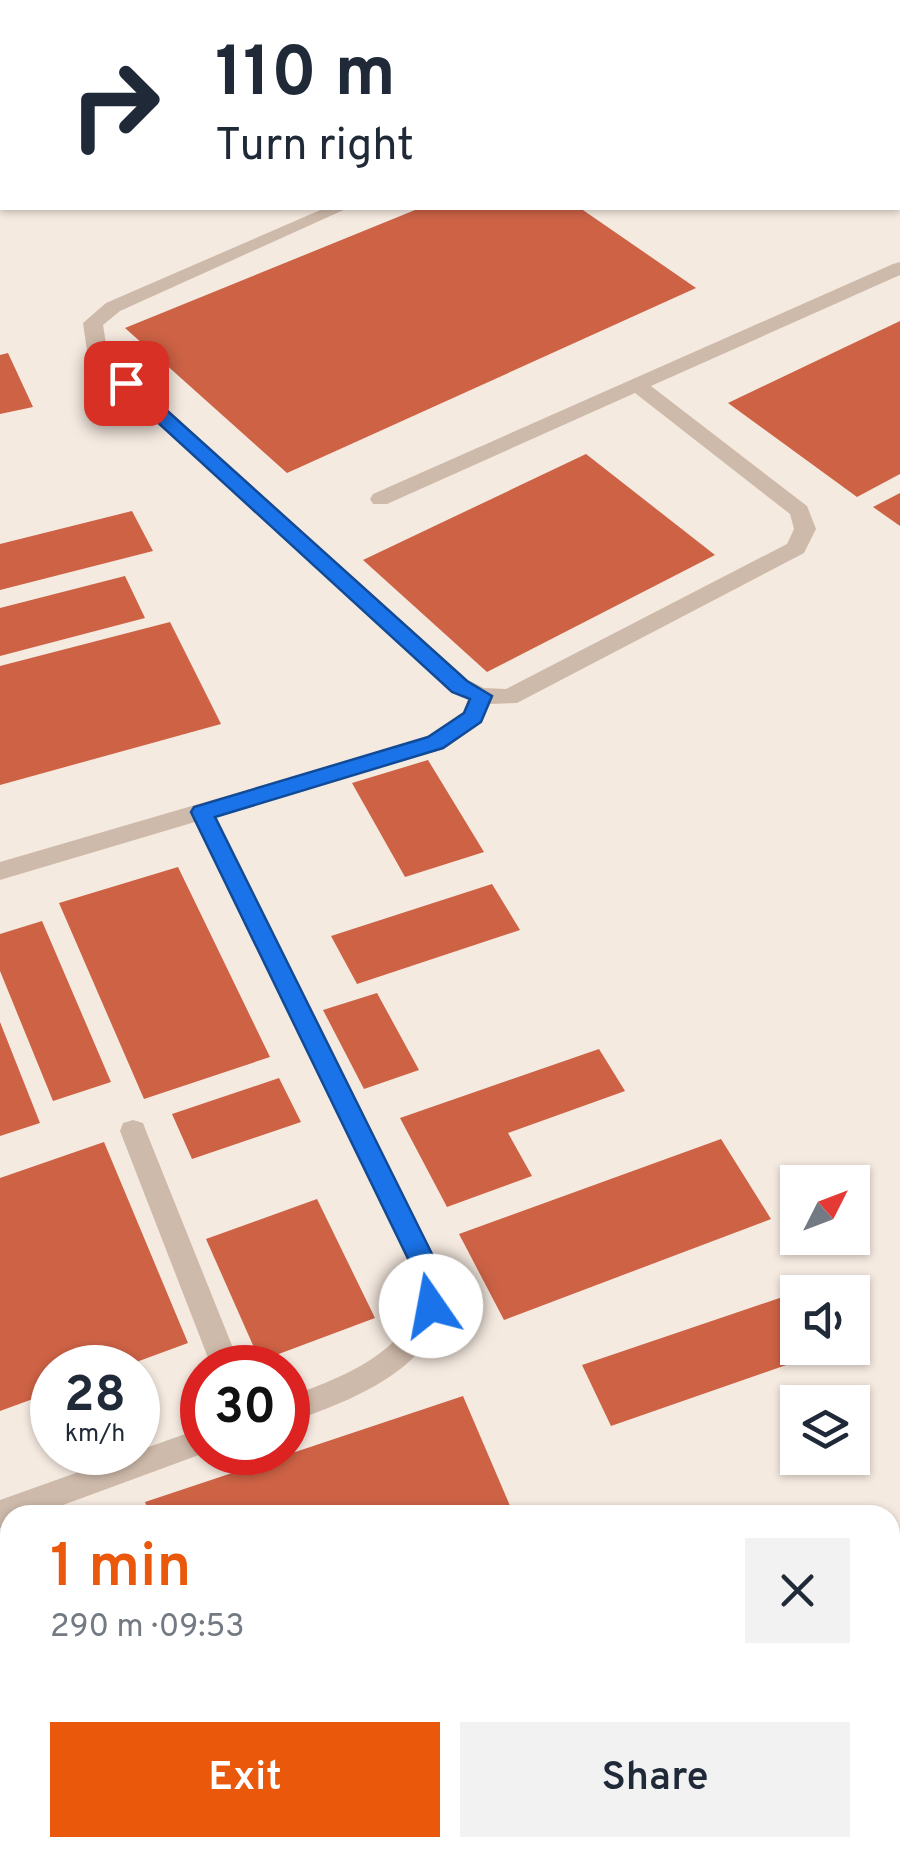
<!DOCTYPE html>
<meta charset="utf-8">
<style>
body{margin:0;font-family:Overpass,sans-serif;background:#f2f2f3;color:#1f2937;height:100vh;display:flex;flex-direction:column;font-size:38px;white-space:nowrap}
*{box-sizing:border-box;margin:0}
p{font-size:32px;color:#747a83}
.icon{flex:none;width:55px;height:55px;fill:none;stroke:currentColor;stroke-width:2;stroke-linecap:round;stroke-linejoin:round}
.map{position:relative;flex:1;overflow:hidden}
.details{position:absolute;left:0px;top:1505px;width:900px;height:352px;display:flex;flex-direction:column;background:#fff;border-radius:30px 30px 0 0;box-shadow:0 2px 8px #0004}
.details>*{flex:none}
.top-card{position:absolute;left:0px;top:0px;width:900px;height:210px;box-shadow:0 2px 8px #0004;background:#fff;color:#1f2937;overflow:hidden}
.needle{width:65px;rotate:48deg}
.controls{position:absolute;left:780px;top:1165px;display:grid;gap:20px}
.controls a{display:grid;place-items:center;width:90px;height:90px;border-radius:0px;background:#fff;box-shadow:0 2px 8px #0004;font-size:50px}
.speed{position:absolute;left:30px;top:1345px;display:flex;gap:20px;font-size:50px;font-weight:700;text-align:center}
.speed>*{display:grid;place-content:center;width:130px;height:130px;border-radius:50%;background:#fff;box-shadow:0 2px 8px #0004;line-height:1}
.speed small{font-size:25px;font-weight:400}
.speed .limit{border:15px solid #d22;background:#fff;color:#111}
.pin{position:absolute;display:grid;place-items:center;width:85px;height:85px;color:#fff;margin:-42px;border-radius:20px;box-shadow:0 5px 15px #0006}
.me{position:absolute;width:110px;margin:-55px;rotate:348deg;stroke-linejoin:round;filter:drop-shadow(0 0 8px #0008)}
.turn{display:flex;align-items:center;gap:35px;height:210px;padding:0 50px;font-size:45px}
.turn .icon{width:130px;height:130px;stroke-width:2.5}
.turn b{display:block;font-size:70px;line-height:85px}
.round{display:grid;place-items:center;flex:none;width:105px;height:105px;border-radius:0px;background:#f2f2f3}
.head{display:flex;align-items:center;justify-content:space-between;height:170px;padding:0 50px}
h1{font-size:60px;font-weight:600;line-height:75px;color:#ea580c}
.cta{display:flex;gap:20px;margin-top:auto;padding:20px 50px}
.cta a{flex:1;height:115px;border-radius:0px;background:#ea580c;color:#fff;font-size:40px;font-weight:600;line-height:115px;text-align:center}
.cta a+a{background:#f2f2f3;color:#1f2937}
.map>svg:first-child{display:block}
</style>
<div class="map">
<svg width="900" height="1857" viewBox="0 0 900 1857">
<rect width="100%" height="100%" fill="#f5eae0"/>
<g fill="#cd6245">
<path d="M420 208H580L696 288 287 473 125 328Z"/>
<path d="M900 321V474L857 497 728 403Z"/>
<path d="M8 353 33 407 0 414V355Z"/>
<path d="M586 454 715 555 487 672 363 560Z"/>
<path d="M900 493V526L873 507Z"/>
<path d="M132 511 153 551 0 590V544Z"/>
<path d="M125 576 145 618 0 656V608Z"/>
<path d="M170 622 221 724 0 785V666Z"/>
<path d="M428 760 484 852 405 877 352 783Z"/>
<path d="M178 867 270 1057 144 1099 59 903Z"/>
<path d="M492 884 520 930 357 984 331 936Z"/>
<path d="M42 921 111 1082 53 1101 0 971V934Z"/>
<path d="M377 993 419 1070 364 1089 323 1010Z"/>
<path d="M0 1022 40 1123 0 1136Z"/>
<path d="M599 1049 625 1091 508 1133 532 1176 447 1207 400 1118Z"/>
<path d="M279 1078 301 1122 192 1159 172 1114Z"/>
<path d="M721 1139 771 1219 504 1320 459 1234Z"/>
<path d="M104 1142 188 1343 120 1368H52V1392L0 1411V1178Z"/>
<path d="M317 1199 375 1318 260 1361 206 1239Z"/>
<path d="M809 1288 812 1292H798V1348H835L611 1426 582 1365Z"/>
<path d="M463 1396 514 1515H150L145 1502Z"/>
<path d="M0 1606 10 1636V1761L0 1765Z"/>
</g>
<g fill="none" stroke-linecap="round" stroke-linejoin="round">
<g fill="#cebaaa" fill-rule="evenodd">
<rect x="898" y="158" width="2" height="12"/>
<path d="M325 208H348L120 311 103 325 108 356 468 680 484 688 506 689 787 544 794 529 790 514 635 393 387 504H373L370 499 373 494 893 264 900 262V275L651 386 807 506 816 529 804 553 517 703 489 704 481 723 444 749 216 816 441 1270C458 1362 358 1398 288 1423V1397C330 1382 399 1357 415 1309 419 1297 415 1283 413 1270L195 822 0 880V862L428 737 463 712 468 699 452 692 88 358 83 323 106 303Z"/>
<path d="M133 1120 143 1123 146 1131 241 1368H212L120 1131 123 1123Z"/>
<path d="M202 1428V1452H207L36 1515H10V1524L0 1528V1500Z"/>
</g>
</g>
<path fill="#1a73e8" stroke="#114b97" stroke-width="2.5" d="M126 378 132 379 467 681 492 696 481 722 443 748 215 817 440 1270 444 1306 440 1314 431 1317 422 1314 414 1271 191 812 194 807 428 737 464 713 470 699 452 692 119 387 117 383Z"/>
</svg>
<div class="controls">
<a><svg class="needle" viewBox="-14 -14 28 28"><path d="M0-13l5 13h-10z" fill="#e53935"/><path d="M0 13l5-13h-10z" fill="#747a83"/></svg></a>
<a><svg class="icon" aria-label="sound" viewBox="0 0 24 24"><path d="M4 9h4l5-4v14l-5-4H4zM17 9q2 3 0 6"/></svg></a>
<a><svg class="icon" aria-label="layers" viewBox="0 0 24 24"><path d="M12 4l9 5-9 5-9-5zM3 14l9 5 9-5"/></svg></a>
</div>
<div class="speed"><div>28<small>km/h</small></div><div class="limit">30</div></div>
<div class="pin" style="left:126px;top:383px;background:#d93025"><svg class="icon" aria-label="arrive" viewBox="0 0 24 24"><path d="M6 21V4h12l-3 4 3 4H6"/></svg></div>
<svg class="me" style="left:431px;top:1306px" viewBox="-20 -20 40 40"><circle r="19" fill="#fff"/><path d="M0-13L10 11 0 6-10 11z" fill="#1a73e8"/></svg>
<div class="top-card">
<div class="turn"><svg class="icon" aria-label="right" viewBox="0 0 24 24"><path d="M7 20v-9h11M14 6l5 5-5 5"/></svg><div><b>110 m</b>Turn right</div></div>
</div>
<section class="details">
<div class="head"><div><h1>1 min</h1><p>290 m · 09:53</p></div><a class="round"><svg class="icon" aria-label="close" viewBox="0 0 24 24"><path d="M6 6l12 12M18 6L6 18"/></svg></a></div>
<div class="cta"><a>Exit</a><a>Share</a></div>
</section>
</div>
